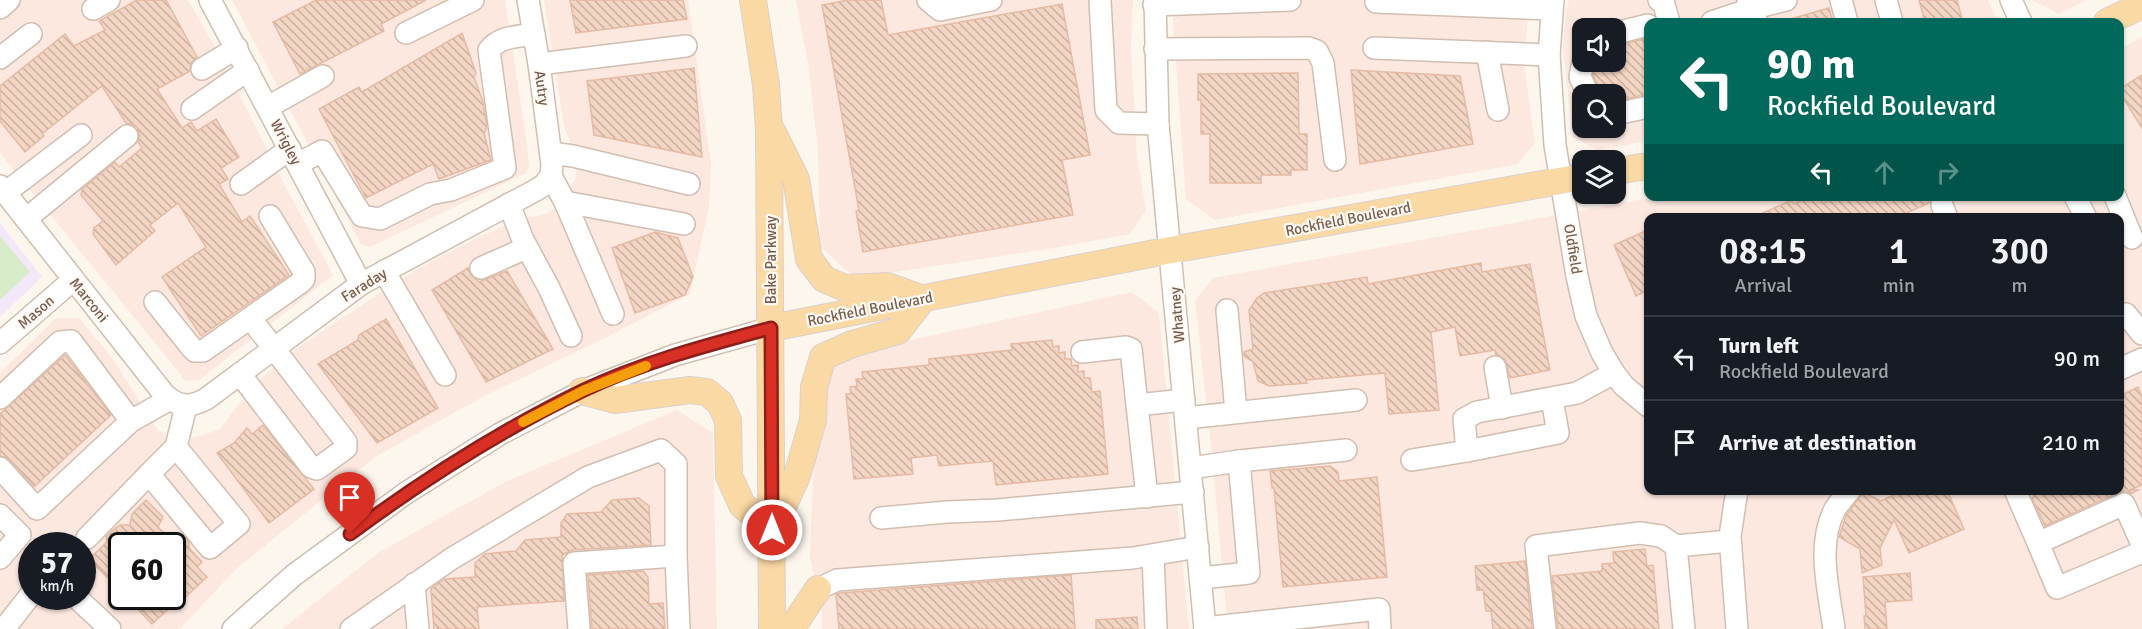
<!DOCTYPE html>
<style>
body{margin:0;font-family:Signika,sans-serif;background:#20242c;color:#f1f3f6;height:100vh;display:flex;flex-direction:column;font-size:22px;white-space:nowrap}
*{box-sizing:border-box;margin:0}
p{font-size:20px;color:#9ea1a6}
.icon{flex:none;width:33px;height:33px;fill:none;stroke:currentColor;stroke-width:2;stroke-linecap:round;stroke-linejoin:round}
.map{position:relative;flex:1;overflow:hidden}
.panel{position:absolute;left:1644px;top:213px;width:480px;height:282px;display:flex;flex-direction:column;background:#171b24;border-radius:12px;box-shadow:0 2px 4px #0004}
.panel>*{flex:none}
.banner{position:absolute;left:1644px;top:18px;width:480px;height:183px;border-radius:12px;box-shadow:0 2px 4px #0004;background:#00695c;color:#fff;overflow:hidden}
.tools{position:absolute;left:1572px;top:18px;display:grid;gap:12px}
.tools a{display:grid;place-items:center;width:54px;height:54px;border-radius:12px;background:#171b24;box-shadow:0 2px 4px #0004;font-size:30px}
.speed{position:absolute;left:18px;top:532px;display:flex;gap:12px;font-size:30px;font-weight:700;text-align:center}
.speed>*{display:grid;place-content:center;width:78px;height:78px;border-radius:50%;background:#171b24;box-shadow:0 2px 4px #0004;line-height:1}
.speed small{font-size:15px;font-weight:400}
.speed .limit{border:3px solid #111;border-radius:9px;background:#fff;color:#111}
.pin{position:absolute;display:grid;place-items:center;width:51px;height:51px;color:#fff;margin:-62px -26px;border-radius:50% 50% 50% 0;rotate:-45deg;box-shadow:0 0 6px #0007}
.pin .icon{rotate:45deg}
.me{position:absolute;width:66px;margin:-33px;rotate:0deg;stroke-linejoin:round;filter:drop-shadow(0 0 4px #0008)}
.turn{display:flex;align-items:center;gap:21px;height:126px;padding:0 24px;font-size:27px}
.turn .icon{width:78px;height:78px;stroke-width:2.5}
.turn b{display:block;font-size:42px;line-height:51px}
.lanes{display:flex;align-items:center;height:57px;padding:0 24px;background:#0003;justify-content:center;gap:30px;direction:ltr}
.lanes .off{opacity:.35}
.eta{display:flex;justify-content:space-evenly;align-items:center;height:102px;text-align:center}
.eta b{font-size:36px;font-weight:600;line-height:42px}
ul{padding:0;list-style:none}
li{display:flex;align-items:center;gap:18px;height:84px;padding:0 24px;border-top:2px solid #363941}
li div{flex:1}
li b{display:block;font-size:22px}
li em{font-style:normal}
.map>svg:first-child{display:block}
</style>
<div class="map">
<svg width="2142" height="629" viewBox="0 0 2142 629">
<defs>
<pattern id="building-back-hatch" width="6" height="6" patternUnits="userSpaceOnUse" patternTransform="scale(1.5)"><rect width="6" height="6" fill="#f3d5c3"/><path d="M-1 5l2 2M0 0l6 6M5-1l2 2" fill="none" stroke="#cab0a1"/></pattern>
</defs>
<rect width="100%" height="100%" fill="#fdf6ec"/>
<g fill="#fde8e0" fill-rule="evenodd">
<path d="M0 0H188L220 56 284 184 333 275 199 380 186 381 0 153Z"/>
<path d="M232 0H505L527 144 529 166 526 173 370 247 361 244Z"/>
<path d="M544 0H688L711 163 709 206 690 294 603 339 486 395 375 457 237 568 180 629H0V373L56 318H79L113 359 157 429 168 436 187 439 204 435 220 429 238 405 264 376 300 346 414 271 471 241 517 220 546 214 563 203 576 176 577 162 564 125ZM32 546H82V597H32ZM122 546H172V597H122Z"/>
<path d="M796 0H1133L1131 47 1137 155 1146 210 1130 234 1048 249 855 278 820 246 818 151 808 63Z"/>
<path d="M1174 0H1529L1524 63 1535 143 1518 164 1214 220 1186 199 1173 24Z"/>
<path d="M1569 0H1988L1998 22H1648V141L1597 150 1573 137 1563 50 1566 11ZM1582 28H1616V62H1582ZM1582 94H1616V128H1582Z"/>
<path d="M2032 0H2087L2059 14Z"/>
<path d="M2142 37V629H1228L1210 436 1195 301 1213 278 1655 197 2120 196V49ZM1648 218H2120V490H1648Z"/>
<path d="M1132 292 1159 313 1189 629H822V604L810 559 812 495 815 459 822 435 826 394 837 356Z"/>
<path d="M677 410 713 433 717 629H282L378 553 505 482Z"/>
</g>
<path fill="#f3e8fa" d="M0 223 42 277 0 317Z"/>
<path fill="#d8ecc9" d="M0 236 30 272 0 300Z"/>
<g fill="url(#building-back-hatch)" stroke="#e6bba3" stroke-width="1.5">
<path d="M137 0H166L197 57 191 63 190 71 157 89 182 128 191 122 197 131 216 119 239 157 221 168 228 179 219 184 242 222 250 216 289 275 201 336 162 277 206 247 178 203 150 225 155 231 116 265 93 234 94 228 103 221 81 195 82 189 115 162 119 167 142 148 138 142 140 135 137 128 132 124 126 123 102 86 42 134 44 136 25 152 0 121V86L65 34 74 46 105 30 99 21Z"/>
<path d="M316 0H426L381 24 384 31 300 74 273 22Z"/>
<path d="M570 0H683L687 19 576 33Z"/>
<path d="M848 0H881L888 35 1062 4 1090 155 1062 160 1073 215 863 252 856 211 859 210 822 5Z"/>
<path d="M1919 0H1957L1963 22H1925Z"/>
<path d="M1829 8 1833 22H1790V19Z"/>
<path d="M462 33 476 73 474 77 483 102 487 127 484 133 491 160 439 179 433 164 366 198 319 109 359 87 362 92Z"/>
<path d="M1648 38V94L1616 101V94H1612L1610 87 1600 90 1593 75 1595 69 1604 67 1603 62H1616V46Z"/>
<path d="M694 68 702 157 594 135 587 81Z"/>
<path d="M1351 70 1460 76 1473 144 1360 164Z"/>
<path d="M1298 73 1299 134H1307V170H1291V175H1261V183H1210V134H1201V100H1198V74Z"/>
<path d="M2142 75V128L2120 93V89Z"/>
<path d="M1810 196H1820L1823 203 1839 196H1933L1929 203 1896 218H1752L1792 200 1794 204Z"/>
<path d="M1648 230V290L1636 296 1614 245Z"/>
<path d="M655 232 678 238 693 277 685 295 635 313 612 248Z"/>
<path d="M1481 263 1482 272 1530 264 1550 370 1510 378 1505 359 1496 355 1495 350 1460 356 1455 327 1431 332 1439 410 1389 414 1385 373 1306 380 1307 383 1269 386 1258 381 1253 362 1244 356V352L1253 349 1249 310 1257 298 1264 293 1367 277 1368 284Z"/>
<path d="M468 268 470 274 479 282 507 271 553 349 486 382 432 290Z"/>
<path d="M386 319 438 408 377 443 318 364 358 340 359 335Z"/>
<path d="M1052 340 1053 347 1059 346V353L1065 352V359H1071L1072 366 1078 365V372L1084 371V378H1090L1092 392 1100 391 1108 474 996 485 993 461 939 466 937 455 911 458 913 474 854 479 846 394H851L850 387 857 386 856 379H863L862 372 929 365V359L1012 350 1011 344Z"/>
<path d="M65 355 111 415 34 487 9 459 0 456V414Z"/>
<path d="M2138 387 2142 397V485L2130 490H2138L2131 494 2125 491 2119 492 2045 526 2032 498 2034 497 2033 494 2041 490H2120V396Z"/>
<path d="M263 425 314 489 269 523 217 453 234 443 247 428 252 434Z"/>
<path d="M1330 466 1338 472 1339 481 1377 477 1387 577 1283 587 1274 488H1272L1270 471Z"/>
<path d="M1904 490H1947L1964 529 1909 553 1894 520 1880 548 1882 565 1862 573 1860 549 1839 537 1846 516 1863 492 1881 501Z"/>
<path d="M639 498 649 506 651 545 573 550 562 555 564 601 477 607 479 629H434L431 589 444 579 475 577V563L485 554 516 551 525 540 561 537V523L567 514 601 512 612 500Z"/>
<path d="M146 500 163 517 158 527 174 543 183 535 189 542V548L202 562 197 567 207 577 179 603 177 601 152 624 126 597H174L172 546H122V593L89 559 107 542 106 537 112 531 120 525H130L132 514Z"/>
<path d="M1645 549 1647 566 1653 565 1659 629H1558L1552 576 1602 571V564L1614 563 1613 552Z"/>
<path d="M1525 561 1532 629H1493L1491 611H1486L1483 590H1477L1475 566Z"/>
<path d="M643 571 648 577 649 604 663 603 665 629H592L588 575Z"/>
<path d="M1910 573 1912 600 1885 602 1887 629H1865L1864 616H1866L1863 577Z"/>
<path d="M1071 575 1075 629H839L836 594 840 593Z"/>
<path d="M1137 617 1138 629H1096V620Z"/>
</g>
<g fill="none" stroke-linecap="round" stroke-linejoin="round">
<defs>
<g id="minor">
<path d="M210 0 361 284"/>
<path d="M528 0 539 64 552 164 551 176"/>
<path d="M928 0 940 10 991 0"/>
<path d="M1100 0 1106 110 1119 123 1158 124"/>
<path d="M1155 0 1158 124 1205 629"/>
<path d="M1377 0 1376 2 1551 9"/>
<path d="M1553 0 1549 55 1555 145 1577 276 1586 316 1602 353 1614 373 1624 386 1648 406"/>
<path d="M1659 0 1663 1 1669 22"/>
<path d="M1841 0 1847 22"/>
<path d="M1886 0 1892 22"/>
<path d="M2011 0 2021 22"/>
<path d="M1154 5 1290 0"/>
<path d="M0 8 9 0"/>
<path d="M93 9 109 0"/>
<path d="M1712 22 1754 8 1748 0"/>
<path d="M1756 22 1754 8 1786 0"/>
<path d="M406 33 473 0"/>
<path d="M1616 33 1648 25"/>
<path d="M1374 48 1549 55"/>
<path d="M1155 49 1309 48 1317 51 1323 63 1335 160"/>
<path d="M1487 52 1498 110"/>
<path d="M0 58 31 34"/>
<path d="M1583 62 1580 77 1588 94"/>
<path d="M539 64 686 46"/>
<path d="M202 69 237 48"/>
<path d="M268 107 323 76"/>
<path d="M192 109 248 70"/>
<path d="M1616 114 1648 107"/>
<path d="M551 153 573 156 689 184"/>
<path d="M298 164 322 151 362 216 380 219 430 194 451 190 505 168 489 50C500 36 517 37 534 34"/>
<path d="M551 176 565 202 613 314"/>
<path d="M241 184 290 149"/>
<path d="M0 186 164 394C178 407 189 408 206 399L361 284 536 190 544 185 551 176"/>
<path d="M5 193 81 135"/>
<path d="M2075 196 2086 218"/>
<path d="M2115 196 2132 238"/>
<path d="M565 202 684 224"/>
<path d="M509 204 523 240 549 288 571 336"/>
<path d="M1942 205 1947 218"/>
<path d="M26 219 127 136"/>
<path d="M481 268 524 249 526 246"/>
<path d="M384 271 445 375"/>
<path d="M155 302 191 347 195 351H203L300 283 304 279V272L270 216"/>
<path d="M1227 310 1236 412"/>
<path d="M2120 317 2126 314 2142 334"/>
<path d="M0 343 73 280"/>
<path d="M1082 352 1126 347 1131 349 1137 405"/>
<path d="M1495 367 1502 408"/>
<path d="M2120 369 2142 359"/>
<path d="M240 374 311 467 317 469 346 448V442L251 319"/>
<path d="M0 398 60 342 71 341 131 421 170 399"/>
<path d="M1186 418 1356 400"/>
<path d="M1467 451 1464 419 1477 412 1577 393 1614 373"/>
<path d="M1412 460 1467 451 1558 433 1552 399"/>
<path d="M1239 461 1346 450"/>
<path d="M0 468 37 509 131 421"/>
<path d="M1191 468 1239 461 1249 573 1201 578"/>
<path d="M149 474 176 447"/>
<path d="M1737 490 1730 536 1737 629"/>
<path d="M2015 490 2038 543"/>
<path d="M1147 497 1137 405 1184 400"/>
<path d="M0 515 20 535 0 558"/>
<path d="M881 518 947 512 998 510 1193 492"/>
<path d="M87 538 149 474 210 548 239 524 176 447 186 406"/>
<path d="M2142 544 2124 504 2038 543 2057 588 2142 552"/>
<path d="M1153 555 1156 629"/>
<path d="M414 584 418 629"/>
<path d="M818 589 837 580 1133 558 1198 547"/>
<path d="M76 597 110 629"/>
<path d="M1205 628 1379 609 1380 629"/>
<path d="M4 629 32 593"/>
<path d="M233 629 294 575 406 493 500 434 585 390 675 355 771 328"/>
<path d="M351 629 451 559 588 477 661 450 676 464V556L679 629"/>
<path d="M579 629 574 563 676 556"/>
<path d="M1545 629 1536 546 1640 533 1661 536 1676 546"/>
<path d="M1684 629 1676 546 1730 541"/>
<path d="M1834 629C1829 591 1816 545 1835 509 1839 503 1845 496 1850 490"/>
</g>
<g id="major">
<path d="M753 0 766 85 769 130 772 629"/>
<path d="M2107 22 2142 5"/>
<path d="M772 131 796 179 809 259 824 279 845 288 887 286 923 299"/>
<path d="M1616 171 1648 166"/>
<path d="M771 328 1171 250 1582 177"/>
<path d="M582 391 615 400 690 390 707 392 720 403 728 420 729 476 742 505 772 530"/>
<path d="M776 522 797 476 813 420 814 387 823 357 852 344 898 331 923 299"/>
<path d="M791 629 818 589"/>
</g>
</defs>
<use href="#minor" stroke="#d1beb0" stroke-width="24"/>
<use href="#major" stroke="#dad1cd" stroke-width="28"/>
<use href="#minor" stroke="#fff" stroke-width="21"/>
<use href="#major" stroke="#fbd9a5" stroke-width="26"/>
</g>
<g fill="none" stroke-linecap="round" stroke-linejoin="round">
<defs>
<path id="route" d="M350 534C423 480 501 430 584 390 643 362 708 345 771 328L772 530"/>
</defs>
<use href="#route" stroke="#8d1f18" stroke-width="15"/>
<use href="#route" stroke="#d93025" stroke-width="10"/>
<path stroke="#f59e0b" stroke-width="10" d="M523 422 585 390 646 366"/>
</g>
<g text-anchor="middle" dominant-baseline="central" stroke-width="4.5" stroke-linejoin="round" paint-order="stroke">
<g font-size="15" fill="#7a5c4d" stroke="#fffaf3">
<text transform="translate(542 88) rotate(82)">Autry</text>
<text transform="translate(286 142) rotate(62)">Wrigley</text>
<text transform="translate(1348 219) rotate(-11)">Rockfield Boulevard</text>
<text transform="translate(1573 249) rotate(81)">Oldfield</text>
<text transform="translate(771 260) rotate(-90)">Bake Parkway</text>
<text transform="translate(364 285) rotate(-32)">Faraday</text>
<text transform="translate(89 300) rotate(51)">Marconi</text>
<text transform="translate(870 309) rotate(-11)">Rockfield Boulevard</text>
<text transform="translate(36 312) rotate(-41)">Mason</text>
<text transform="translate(1177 315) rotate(-95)">Whatney</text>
</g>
</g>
</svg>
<div class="tools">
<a><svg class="icon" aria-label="sound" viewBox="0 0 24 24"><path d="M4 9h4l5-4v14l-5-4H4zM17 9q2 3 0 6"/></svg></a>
<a><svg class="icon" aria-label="search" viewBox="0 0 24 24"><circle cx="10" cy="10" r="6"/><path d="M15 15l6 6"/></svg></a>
<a><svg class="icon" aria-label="layers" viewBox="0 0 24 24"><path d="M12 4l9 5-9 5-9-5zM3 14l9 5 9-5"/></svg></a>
</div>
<div class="speed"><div>57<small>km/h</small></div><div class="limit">60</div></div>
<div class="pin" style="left:350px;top:534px;background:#d93025"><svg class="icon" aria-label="arrive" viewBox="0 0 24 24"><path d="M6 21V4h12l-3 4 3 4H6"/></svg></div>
<svg class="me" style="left:772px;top:530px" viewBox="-20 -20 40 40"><circle r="17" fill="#d93025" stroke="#fff" stroke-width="3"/><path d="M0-11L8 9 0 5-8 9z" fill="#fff"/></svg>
<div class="banner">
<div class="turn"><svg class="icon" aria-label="left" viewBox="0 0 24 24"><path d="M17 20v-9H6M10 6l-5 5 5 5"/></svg><div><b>90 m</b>Rockfield Boulevard</div></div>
<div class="lanes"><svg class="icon" aria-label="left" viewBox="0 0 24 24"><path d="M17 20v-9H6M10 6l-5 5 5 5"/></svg><svg class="icon off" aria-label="ahead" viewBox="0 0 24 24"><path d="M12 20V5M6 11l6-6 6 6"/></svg><svg class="icon off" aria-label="right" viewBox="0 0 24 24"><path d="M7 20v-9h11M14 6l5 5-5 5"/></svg></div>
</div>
<section class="panel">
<div class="eta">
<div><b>08:15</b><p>Arrival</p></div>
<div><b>1</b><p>min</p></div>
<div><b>300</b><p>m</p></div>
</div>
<ul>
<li><svg class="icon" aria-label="left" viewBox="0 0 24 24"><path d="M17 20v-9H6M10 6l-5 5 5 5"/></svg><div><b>Turn left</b><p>Rockfield Boulevard</p></div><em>90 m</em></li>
<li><svg class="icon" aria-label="arrive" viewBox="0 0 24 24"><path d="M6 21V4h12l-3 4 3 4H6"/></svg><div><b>Arrive at destination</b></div><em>210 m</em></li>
</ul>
</section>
</div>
